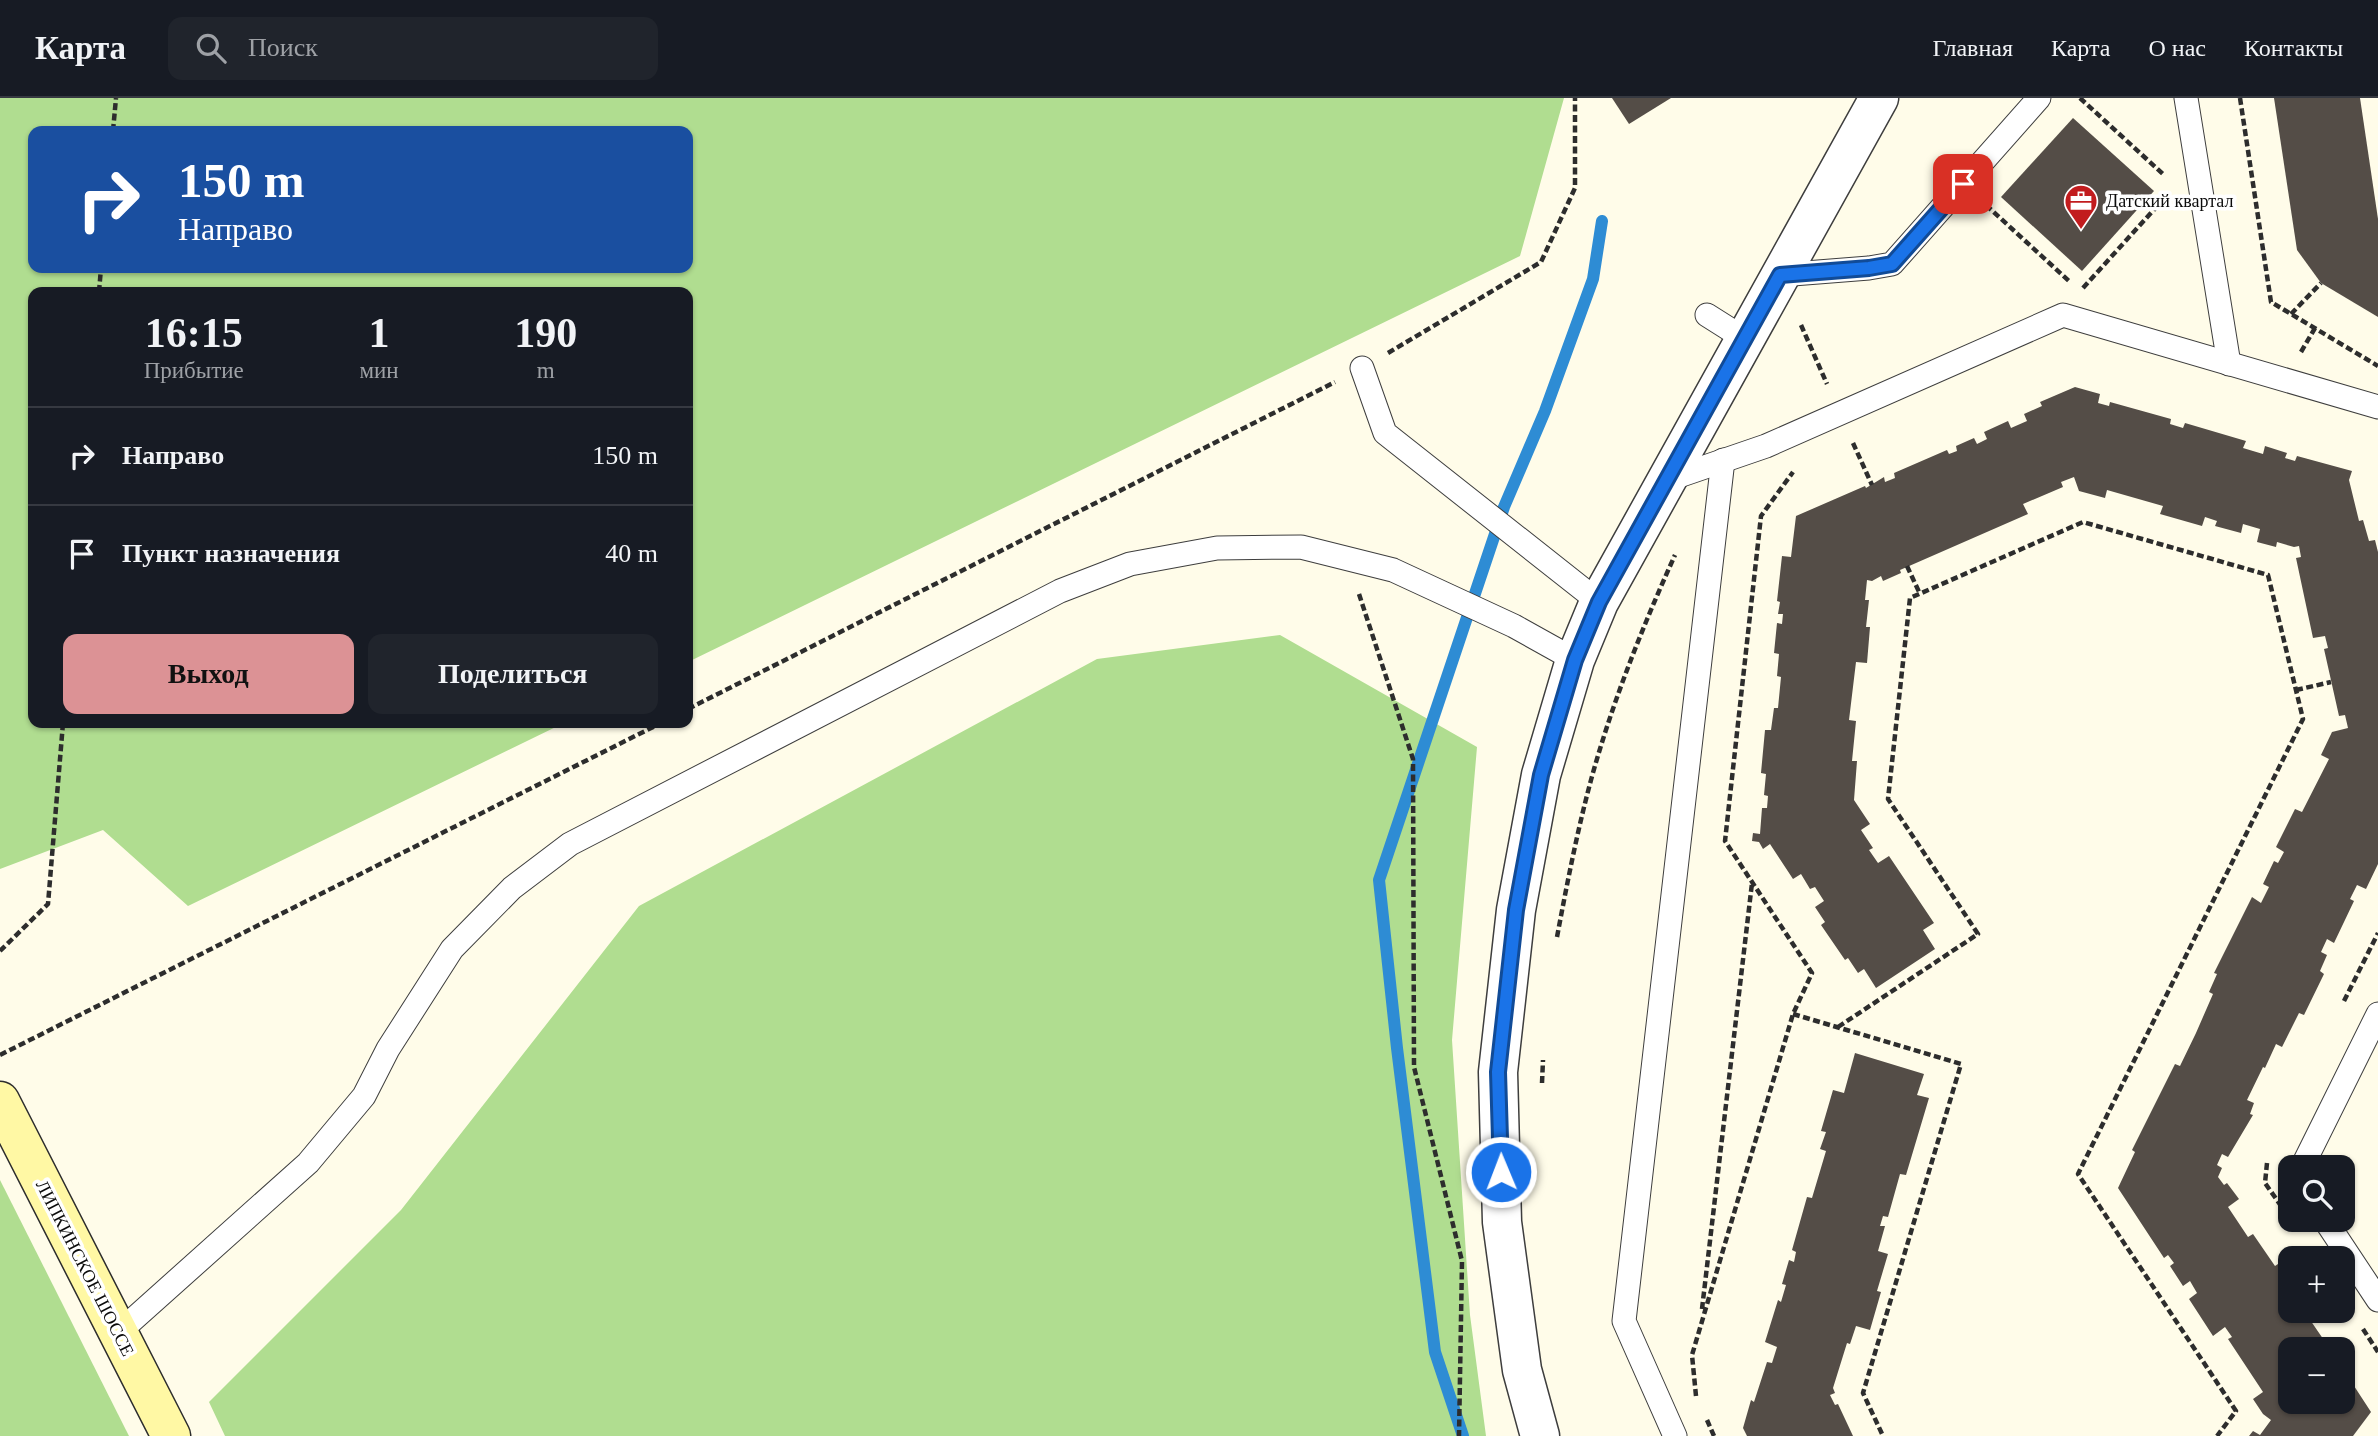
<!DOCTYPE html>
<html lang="ru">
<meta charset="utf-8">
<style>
body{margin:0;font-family:Georgia,serif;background:#20242c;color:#f1f3f6;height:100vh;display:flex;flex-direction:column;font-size:26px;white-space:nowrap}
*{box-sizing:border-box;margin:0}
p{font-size:23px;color:#9ea1a6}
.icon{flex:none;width:38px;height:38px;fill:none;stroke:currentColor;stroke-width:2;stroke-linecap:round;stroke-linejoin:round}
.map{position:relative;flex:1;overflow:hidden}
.panel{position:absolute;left:28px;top:189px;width:665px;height:441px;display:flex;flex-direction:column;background:#171b24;border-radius:14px;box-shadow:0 2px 5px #0004}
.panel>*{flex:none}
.guide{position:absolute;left:28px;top:28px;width:665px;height:147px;border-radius:14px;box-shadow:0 2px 5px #0004;background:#1a4fa0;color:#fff;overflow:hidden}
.fabs{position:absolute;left:2278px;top:1057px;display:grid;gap:14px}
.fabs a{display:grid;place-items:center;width:77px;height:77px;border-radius:14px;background:#171b24;box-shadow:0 2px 5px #0004;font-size:35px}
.pin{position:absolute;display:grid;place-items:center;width:60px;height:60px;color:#fff;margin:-30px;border-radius:14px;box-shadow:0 4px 10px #0006}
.me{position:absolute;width:77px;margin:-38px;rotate:359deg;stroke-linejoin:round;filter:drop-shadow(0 0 5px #0008)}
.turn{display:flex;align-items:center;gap:24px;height:147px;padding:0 35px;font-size:32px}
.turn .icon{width:91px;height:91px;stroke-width:2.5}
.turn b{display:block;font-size:49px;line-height:60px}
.eta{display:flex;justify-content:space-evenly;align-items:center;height:119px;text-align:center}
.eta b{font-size:42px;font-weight:700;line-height:49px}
.cta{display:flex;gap:14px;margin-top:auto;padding:14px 35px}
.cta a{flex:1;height:80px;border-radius:14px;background:#dc9295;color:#111;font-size:28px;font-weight:700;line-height:80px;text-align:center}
.cta a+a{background:#20242c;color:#f1f3f6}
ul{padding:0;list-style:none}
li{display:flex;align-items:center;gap:21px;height:98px;padding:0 35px;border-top:2px solid #363941}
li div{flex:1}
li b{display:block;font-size:26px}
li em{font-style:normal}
header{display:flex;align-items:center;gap:42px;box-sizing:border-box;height:98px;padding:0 35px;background:#171b24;border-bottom:2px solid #363941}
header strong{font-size:33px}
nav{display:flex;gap:38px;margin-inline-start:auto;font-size:24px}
.search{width:490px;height:63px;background:#20242c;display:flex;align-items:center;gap:18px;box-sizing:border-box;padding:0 24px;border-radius:14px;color:#9ea1a6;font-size:26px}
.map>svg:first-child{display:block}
</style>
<header>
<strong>Карта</strong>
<div class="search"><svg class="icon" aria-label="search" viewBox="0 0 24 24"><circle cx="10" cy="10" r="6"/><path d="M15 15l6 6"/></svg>Поиск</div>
<nav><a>Главная</a><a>Карта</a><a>О нас</a><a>Контакты</a></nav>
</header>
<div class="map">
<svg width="2378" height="1338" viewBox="0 0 2378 1338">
<rect width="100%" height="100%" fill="#fffce9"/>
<g fill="#b0dd90" fill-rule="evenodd">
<path d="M0 0H1564L1520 158 688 564V194H33V625H564L188 808 103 732 0 771ZM33 33H688V170H33Z"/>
<path d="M1280 537 1477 649 1452 942 1470 1217 1486 1338H225L209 1304 401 1112 639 808 1097 561Z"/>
<path d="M0 1082 129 1338H0Z"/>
</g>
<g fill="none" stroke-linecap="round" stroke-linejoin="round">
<path stroke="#2e8cd4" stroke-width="12" d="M1463 1338 1435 1254 1397 950 1379 782 1504 409 1545 313 1593 181 1602 123"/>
</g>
<g fill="#544d47">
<path d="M1612 0H1671L1629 26Z"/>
<path d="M2274 0H2360L2378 121V219L2321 185 2297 152Z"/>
<path d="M2073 20 2154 93 2082 173 2001 99Z"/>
<path d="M2075 289 2100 296 2098 305 2109 308 2110 304 2171 321 2170 326 2183 330 2185 325 2246 343 2243 350 2263 356 2265 348 2287 355 2285 360 2295 363 2297 358 2352 373 2349 382 2359 423 2363 422 2369 443 2375 442 2378 454V766L2366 791 2357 787 2350 801 2354 803 2334 845 2327 841 2321 854 2327 857 2320 873 2324 876 2304 917 2299 915 2282 949 2276 946 2265 970 2263 969 2247 1002 2254 1005 2250 1016 2253 1017 2228 1059 2222 1056 2217 1067 2222 1070 2218 1079 2224 1087 2227 1085 2239 1101 2228 1109 2248 1139 2253 1136 2275 1168 2281 1164 2291 1179V1213H2304L2330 1251H2291V1304H2343V1271L2371 1314 2353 1338H2249L2253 1333 2260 1337 2271 1322 2263 1316 2253 1301 2263 1294 2228 1241 2232 1239 2225 1229 2213 1238 2189 1201 2197 1195 2190 1183 2183 1188 2170 1168 2174 1165 2168 1157 2164 1160 2118 1090 2135 1054 2132 1052 2175 966 2180 968 2196 935 2213 896 2209 894 2217 876 2214 875 2252 799 2261 805 2269 789 2263 786 2274 763 2278 765 2284 754 2276 749 2295 711 2302 714 2329 661 2321 657 2332 634 2348 630 2345 617 2339 618 2324 551 2328 550 2325 538 2313 540 2296 460 2301 459 2299 448 2294 449 2277 444 2276 449 2257 444 2260 431 2243 426 2241 435 2215 428 2217 423 2205 419 2202 428 2160 416 2163 408 2107 392 2105 400 2079 393 2074 379 2061 384 2063 389 2023 406 2028 416 1900 472 1901 475 1883 483 1881 478 1872 483 1867 482 1865 502H1869L1866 529H1870L1867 565 1856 564 1849 622 1856 623 1852 663H1857L1854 702 1870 726 1861 732 1873 750 1869 752 1878 765 1889 758 1934 825 1923 832 1935 851 1876 890 1864 871 1858 875 1848 860 1845 862 1821 827 1825 824 1815 809 1824 803 1815 789 1810 791 1801 776 1793 781 1770 746 1763 751 1759 744 1752 743 1753 735 1760 736 1762 710H1767L1768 698 1764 697 1766 676 1761 675 1765 632H1771L1774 610H1778L1781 579 1777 578 1779 556 1774 555 1777 525 1782 526 1783 516H1778L1780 504 1777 503 1782 458 1791 459 1796 418 1865 388 1866 390 1884 379 1885 384 1895 380 1894 375 1947 352 1949 356 1957 353 1956 348 1974 340 1977 346 1987 341 1984 334 2008 323 2011 330 2027 323 2024 316 2042 308 2040 304Z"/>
<path d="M1855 955 1924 976 1917 997 1929 1000 1906 1077 1900 1076 1888 1119 1883 1118 1880 1128H1885L1878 1153 1888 1156 1877 1193 1881 1194 1870 1232 1856 1228 1850 1246 1847 1245 1833 1290 1835 1295 1830 1297 1835 1307 1838 1306 1853 1338H1747L1743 1330 1751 1302 1754 1304 1767 1264 1772 1265 1777 1249 1765 1244 1778 1202 1781 1204 1786 1187 1782 1186 1789 1162 1794 1164 1796 1154 1792 1152 1807 1099 1812 1100 1826 1053 1820 1051 1826 1034 1821 1033 1833 992 1844 995Z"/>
</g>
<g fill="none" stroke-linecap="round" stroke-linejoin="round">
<defs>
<g id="lane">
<path d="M2186 0 2229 266"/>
<path d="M1780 177 1869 170 1892 166 2039 0"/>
<path d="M1707 217 1745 241"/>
<path d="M1362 270 1385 335 1599 504"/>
<path d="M1667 382 1766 348 2063 217 2378 309"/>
<path d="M2302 1069 2378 916"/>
<path d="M2325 1122 2378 1202"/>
<path d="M118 1235 308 1065 364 998 388 951 452 851 512 790 570 746 1060 493 1130 466 1217 450 1301 449 1393 472 1514 528 1575 562"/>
<path d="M1675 1338 1624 1223 1723 362"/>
</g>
<path id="street" d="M1540 1338 1522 1272 1502 1124 1498 974 1516 812 1541 677 1575 562 1599 504 1879 0"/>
<path id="secondary" d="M0 1003 171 1338"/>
</defs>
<use href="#lane" stroke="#3e3e3e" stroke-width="25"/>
<use href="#street" stroke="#3e3e3e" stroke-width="41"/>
<use href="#secondary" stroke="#2d2d2d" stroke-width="41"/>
<g stroke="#2d2d2d" stroke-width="4.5" stroke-dasharray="7 3.5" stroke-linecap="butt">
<path d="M2080 0 2164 77"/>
<path d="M2240 0 2271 204 2378 268"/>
<path d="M113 33 116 0"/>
<path d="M1986 107 2070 184"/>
<path d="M2083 190 2169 95"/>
<path d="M99 194 101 170"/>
<path d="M2291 216 2321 185"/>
<path d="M1801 227 1827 286"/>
<path d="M2301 254 2315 230"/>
<path d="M1388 255 1541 164 1575 90V0"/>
<path d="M1853 345 1872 387"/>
<path d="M1907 468 1920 496"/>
<path d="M1359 496 1413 661 1414 969 1462 1163 1459 1338"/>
<path d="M2296 592 2331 584"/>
<path d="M688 611 1335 284"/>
<path d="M1557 839C1567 786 1577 734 1591 682 1612 605 1642 530 1675 457"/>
<path d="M0 853 48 806 63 625"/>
<path d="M2344 903 2378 835"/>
<path d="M1793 916 1961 966 1863 1295 1883 1338"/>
<path d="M1838 929 1978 836 1888 701 1910 500 2083 424 2268 477 2303 621 2078 1076 2236 1313 2217 1338"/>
<path d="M0 957 661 625"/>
<path d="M1542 985 1543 962"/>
<path d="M2267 1065 2265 1085 2293 1125"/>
<path d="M1702 1211 1752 785"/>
<path d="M2363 1231 2378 1254"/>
<path d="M1696 1298 1692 1257 1793 916 1812 875 1725 743 1761 418 1793 374"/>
<path d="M1707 1322 1714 1338"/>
</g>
<use href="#lane" stroke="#fff" stroke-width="23"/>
<use href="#street" stroke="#fff" stroke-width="38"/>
<use href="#secondary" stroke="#fff8a4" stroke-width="38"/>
</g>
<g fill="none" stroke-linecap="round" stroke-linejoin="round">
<defs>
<path id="route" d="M1501 1074 1498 974 1516 812 1541 677 1575 562 1599 504 1780 177 1869 170 1892 166 1963 86"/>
</defs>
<use href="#route" stroke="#114b97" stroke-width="18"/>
<use href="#route" stroke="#1a73e8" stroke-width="12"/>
</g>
<defs>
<symbol id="office-pin" viewBox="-11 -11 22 30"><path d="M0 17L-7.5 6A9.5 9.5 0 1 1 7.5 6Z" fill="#c21c1e" stroke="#fff"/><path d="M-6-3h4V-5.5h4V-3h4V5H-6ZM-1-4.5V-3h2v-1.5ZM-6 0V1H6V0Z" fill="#fff"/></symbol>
</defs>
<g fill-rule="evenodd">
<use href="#office-pin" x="2062" y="84" width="38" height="52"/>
</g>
<g text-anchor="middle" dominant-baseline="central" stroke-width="7" stroke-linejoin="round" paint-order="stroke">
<g font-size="18" fill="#0b0b0b" stroke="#fff" text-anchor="start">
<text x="2106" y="103">Датский квартал</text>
</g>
<g font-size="18" fill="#0b0b0b" stroke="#fff">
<text transform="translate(85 1170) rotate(63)">ЛИПКИНСКОЕ ШОССЕ</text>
</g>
</g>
</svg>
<div class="fabs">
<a><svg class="icon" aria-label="search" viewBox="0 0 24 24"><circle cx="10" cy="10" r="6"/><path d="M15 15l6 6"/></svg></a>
<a>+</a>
<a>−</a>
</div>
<div class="pin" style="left:1963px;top:86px;background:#d93025"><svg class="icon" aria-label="arrive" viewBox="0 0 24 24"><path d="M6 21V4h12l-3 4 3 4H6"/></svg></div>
<svg class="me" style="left:1501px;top:1074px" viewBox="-20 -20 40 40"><circle r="17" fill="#1a73e8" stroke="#fff" stroke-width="3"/><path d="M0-11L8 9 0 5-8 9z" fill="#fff"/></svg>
<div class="guide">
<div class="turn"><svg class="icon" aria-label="right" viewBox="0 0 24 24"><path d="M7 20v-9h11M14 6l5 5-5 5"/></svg><div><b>150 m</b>Направо</div></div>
</div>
<section class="panel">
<div class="eta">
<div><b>16:15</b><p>Прибытие</p></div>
<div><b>1</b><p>мин</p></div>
<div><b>190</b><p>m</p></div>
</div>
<ul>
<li><svg class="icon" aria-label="right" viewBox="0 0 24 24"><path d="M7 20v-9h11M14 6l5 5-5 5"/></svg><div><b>Направо</b></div><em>150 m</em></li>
<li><svg class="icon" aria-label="arrive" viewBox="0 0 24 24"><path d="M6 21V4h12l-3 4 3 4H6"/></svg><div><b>Пункт назначения</b></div><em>40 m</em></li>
</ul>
<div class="cta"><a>Выход</a><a>Поделиться</a></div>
</section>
</div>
